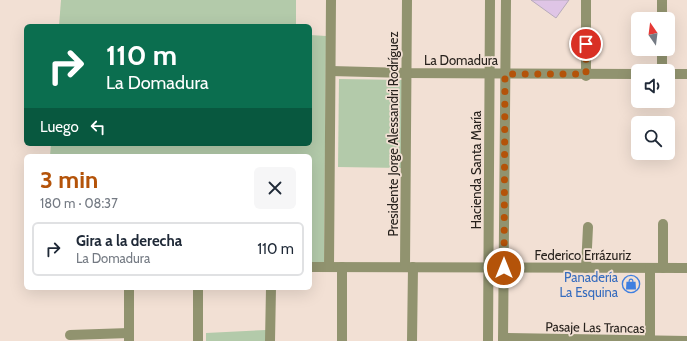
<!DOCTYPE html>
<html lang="es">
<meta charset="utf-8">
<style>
body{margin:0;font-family:Cabin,sans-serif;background:#f6f6f7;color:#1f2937;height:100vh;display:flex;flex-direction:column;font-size:15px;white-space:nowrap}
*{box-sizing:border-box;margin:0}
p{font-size:13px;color:#747a83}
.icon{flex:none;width:22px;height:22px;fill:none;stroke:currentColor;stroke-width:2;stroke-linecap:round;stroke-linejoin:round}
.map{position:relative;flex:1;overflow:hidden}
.details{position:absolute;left:24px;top:154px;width:288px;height:136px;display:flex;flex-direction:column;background:#fff;border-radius:6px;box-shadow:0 4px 16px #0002}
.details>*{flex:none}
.hud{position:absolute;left:24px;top:24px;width:288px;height:122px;border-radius:6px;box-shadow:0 4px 16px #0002;background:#0b6e4f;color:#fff;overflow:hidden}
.needle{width:26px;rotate:346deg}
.buttons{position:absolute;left:631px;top:12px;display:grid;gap:8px}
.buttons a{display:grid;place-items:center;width:44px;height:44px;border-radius:6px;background:#fff;box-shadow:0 4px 16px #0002;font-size:20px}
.pin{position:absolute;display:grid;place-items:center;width:34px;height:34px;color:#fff;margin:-17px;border:2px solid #fff;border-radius:50%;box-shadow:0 1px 4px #0007}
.me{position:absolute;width:44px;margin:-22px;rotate:0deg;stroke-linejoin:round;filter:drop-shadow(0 0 3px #0008)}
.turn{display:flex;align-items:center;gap:14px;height:84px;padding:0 16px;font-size:18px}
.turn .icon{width:52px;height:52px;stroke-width:2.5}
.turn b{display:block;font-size:28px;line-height:34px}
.then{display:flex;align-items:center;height:38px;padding:0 16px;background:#0003;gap:8px;font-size:15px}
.round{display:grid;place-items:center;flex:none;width:42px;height:42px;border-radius:6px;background:#f6f6f7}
.headline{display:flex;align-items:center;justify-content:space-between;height:68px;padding:0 16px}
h1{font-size:24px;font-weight:700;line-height:30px;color:#b45309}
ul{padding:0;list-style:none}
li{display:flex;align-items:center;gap:12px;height:54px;margin:0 8px 6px;padding:0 8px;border:2px solid #e0e1e3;border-radius:6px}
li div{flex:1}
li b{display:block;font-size:15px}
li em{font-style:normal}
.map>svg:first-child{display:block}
</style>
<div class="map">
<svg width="687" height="341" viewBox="0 0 687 341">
<rect width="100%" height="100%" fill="#f2e0d4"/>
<g fill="#b3caaa">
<path d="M61 0H296V26H59Z"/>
<path d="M310 35 326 36 324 262H310V156H50L51 144H310Z"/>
<path d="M339 79 402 80 401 168 338 167Z"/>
<path d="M266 330V341H206V333Z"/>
</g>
<path fill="#dfc5e6" stroke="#b7abbb" d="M531 0H569L556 18Z"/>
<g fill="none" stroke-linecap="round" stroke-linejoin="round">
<g stroke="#91936f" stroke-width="10">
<path d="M586 0V76"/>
<path d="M662 0V19"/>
<path d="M662 49V71"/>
<path d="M331 71 406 73 638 74"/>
<path d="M668 74H687"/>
<path d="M310 267 687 268"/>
<path d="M329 267 331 0"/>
<path d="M405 267 407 0"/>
<path d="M586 268 588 227"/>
<path d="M663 268V224"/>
<path d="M129 288V341"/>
<path d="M70 335 129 333"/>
<path d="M503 338 687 341"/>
<path d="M198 341V288"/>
<path d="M270 341 271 288"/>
<path d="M342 341V267"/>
<path d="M412 341 413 267"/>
<path d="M488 341 490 0"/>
<path d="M503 341 506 0"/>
<path d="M650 341V268"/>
</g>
</g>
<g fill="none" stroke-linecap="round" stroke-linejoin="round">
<path stroke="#b45309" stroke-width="7" stroke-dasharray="0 12.6" d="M504 268 505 74H586V44"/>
</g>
<defs>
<symbol id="shop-ring" viewBox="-11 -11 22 22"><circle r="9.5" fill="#f2e0d4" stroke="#3f7fe0" stroke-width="1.5"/><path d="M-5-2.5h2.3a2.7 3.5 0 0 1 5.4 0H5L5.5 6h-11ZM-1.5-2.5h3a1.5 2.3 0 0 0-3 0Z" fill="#3f7fe0"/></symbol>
</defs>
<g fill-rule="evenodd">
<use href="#shop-ring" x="621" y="274" width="20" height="20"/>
</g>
<g text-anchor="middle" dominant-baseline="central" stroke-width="3.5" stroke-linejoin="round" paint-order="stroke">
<g font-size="13" fill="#27211c" stroke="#f2e0d4">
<text x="461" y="60">La Domadura</text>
<text transform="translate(393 134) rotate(-90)">Presidente Jorge Alessandri Rodríguez</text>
<text transform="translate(476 170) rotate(-90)">Hacienda Santa María</text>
<text x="583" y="255">Federico Errázuriz</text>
<text transform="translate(595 327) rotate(1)">Pasaje Las Trancas</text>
</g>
<g font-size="13" fill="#366cbe" stroke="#f2e0d4" text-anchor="end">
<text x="618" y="277">Panadería<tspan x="618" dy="15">La Esquina</tspan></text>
</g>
</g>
</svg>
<div class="buttons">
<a><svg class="needle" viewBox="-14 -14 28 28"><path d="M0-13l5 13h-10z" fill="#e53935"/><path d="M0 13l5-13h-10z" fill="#747a83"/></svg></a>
<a><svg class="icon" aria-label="sound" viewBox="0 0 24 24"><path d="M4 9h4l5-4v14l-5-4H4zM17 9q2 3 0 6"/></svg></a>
<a><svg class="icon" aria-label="search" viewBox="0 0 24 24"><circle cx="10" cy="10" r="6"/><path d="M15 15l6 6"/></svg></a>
</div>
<div class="pin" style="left:586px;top:44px;background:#d93025"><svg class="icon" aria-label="arrive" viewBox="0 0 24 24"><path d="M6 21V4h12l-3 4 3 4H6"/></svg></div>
<svg class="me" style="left:504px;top:268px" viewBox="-20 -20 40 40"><circle r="17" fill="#b45309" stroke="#fff" stroke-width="3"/><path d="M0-11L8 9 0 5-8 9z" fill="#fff"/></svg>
<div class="hud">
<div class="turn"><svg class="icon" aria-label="right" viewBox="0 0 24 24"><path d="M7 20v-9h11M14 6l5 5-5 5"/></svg><div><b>110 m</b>La Domadura</div></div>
<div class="then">Luego<svg class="icon" aria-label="left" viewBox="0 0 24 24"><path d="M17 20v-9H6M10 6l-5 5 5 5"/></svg></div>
</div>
<section class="details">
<div class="headline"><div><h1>3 min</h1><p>180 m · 08:37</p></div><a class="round"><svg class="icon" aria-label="close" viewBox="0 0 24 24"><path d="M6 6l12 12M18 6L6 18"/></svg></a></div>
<ul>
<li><svg class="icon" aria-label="right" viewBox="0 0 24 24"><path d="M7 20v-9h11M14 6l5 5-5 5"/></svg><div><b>Gira a la derecha</b><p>La Domadura</p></div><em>110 m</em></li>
</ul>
</section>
</div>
